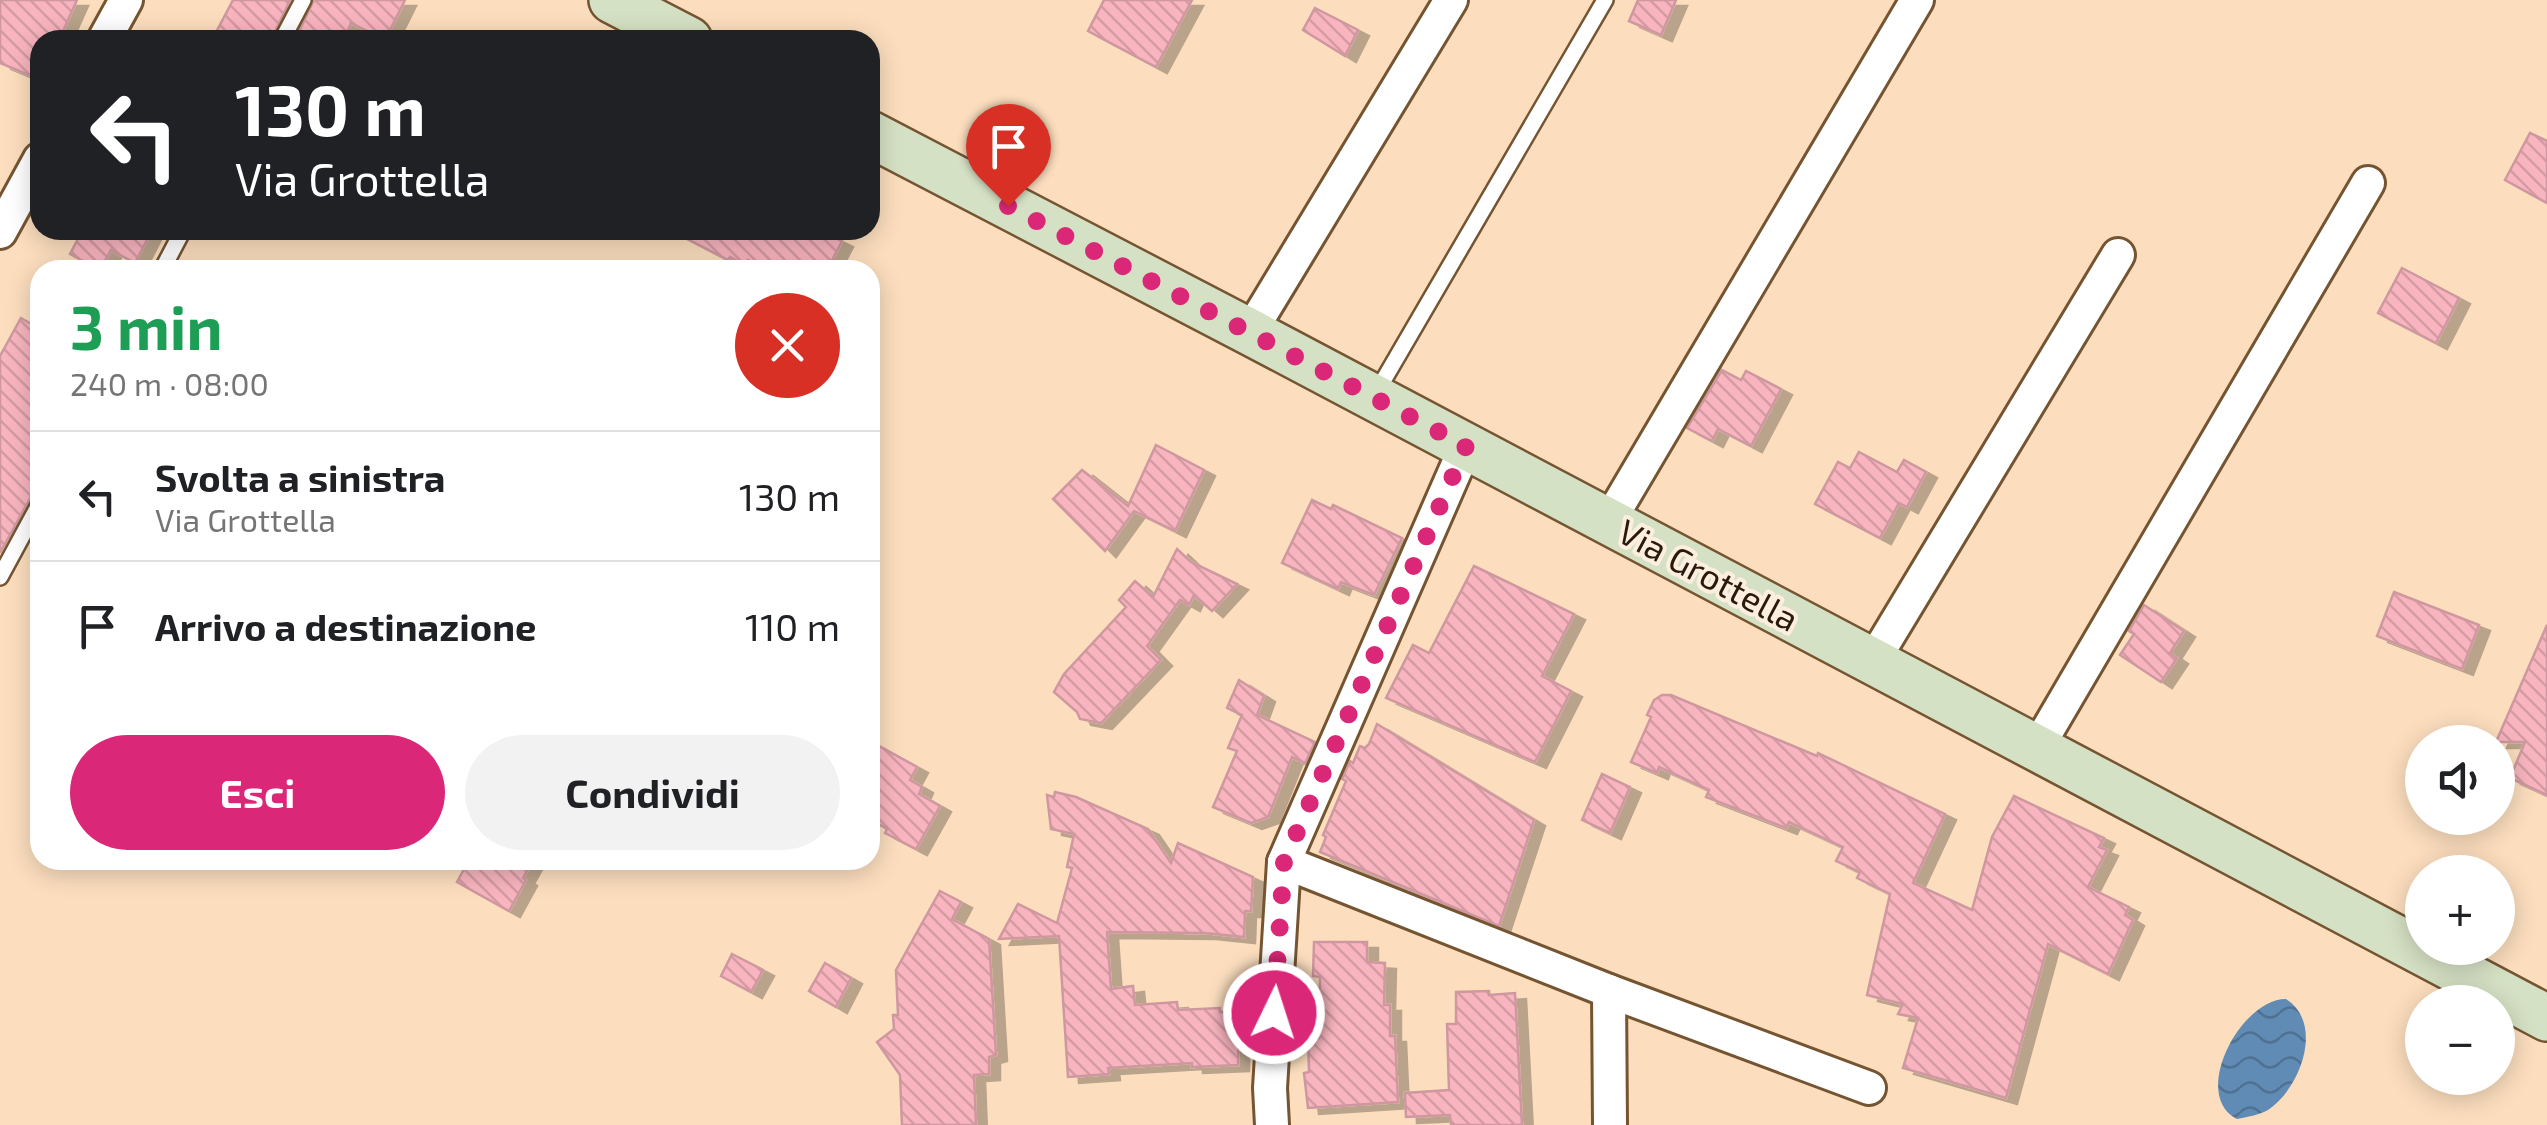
<!DOCTYPE html>
<html lang="it">
<meta charset="utf-8">
<style>
body{margin:0;font-family:"Exo 2",sans-serif;background:#f2f2f2;color:#202124;height:100vh;display:flex;flex-direction:column;font-size:38px;white-space:nowrap}
*{box-sizing:border-box;margin:0}
p{font-size:32px;color:#757577}
.icon{flex:none;width:55px;height:55px;fill:none;stroke:currentColor;stroke-width:2;stroke-linecap:round;stroke-linejoin:round}
.map{position:relative;flex:1;overflow:hidden}
.details{position:absolute;left:30px;top:260px;width:850px;height:610px;display:flex;flex-direction:column;background:#fff;border-radius:30px;box-shadow:0 5px 25px #0003}
.details>*{flex:none}
.banner{position:absolute;left:30px;top:30px;width:850px;height:210px;border-radius:30px;box-shadow:0 5px 25px #0003;background:#202124;color:#fff;overflow:hidden}
.tools{position:absolute;left:2405px;top:725px;display:grid;gap:20px}
.tools a{display:grid;place-items:center;width:110px;height:110px;border-radius:50%;background:#fff;box-shadow:0 5px 25px #0003;font-size:50px}
.pin{position:absolute;display:grid;place-items:center;width:85px;height:85px;color:#fff;margin:-102px -42px;border-radius:50% 50% 50% 0;rotate:-45deg;box-shadow:0 0 10px #0007}
.pin .icon{rotate:45deg}
.me{position:absolute;width:110px;margin:-55px;rotate:4deg;stroke-linejoin:round;filter:drop-shadow(0 0 8px #0008)}
.turn{display:flex;align-items:center;gap:35px;height:210px;padding:0 40px;font-size:45px}
.turn .icon{width:130px;height:130px;stroke-width:2.5}
.turn b{display:block;font-size:70px;line-height:85px}
.round{display:grid;place-items:center;flex:none;width:105px;height:105px;border-radius:52px;background:#f2f2f2}
.summary{display:flex;align-items:center;justify-content:space-between;height:170px;padding:0 40px}
h1{font-size:60px;font-weight:700;line-height:75px;color:#1e9e55}
.cta{display:flex;gap:20px;margin-top:auto;padding:20px 40px}
.cta a{flex:1;height:115px;border-radius:60px;background:#db2777;color:#fff;font-size:40px;font-weight:700;line-height:115px;text-align:center}
.cta a+a{background:#f2f2f2;color:#202124}
ul{padding:0;list-style:none}
li{display:flex;align-items:center;gap:30px;height:130px;padding:0 40px;border-top:2px solid #e0e0e0}
li div{flex:1}
li b{display:block;font-size:38px}
li em{font-style:normal}
.map>svg:first-child{display:block}
</style>
<div class="map">
<svg width="2547" height="1125" viewBox="0 0 2547 1125">
<defs>
<pattern id="water-waves" width="16" height="10" patternUnits="userSpaceOnUse" patternTransform="scale(2.5)"><rect width="16" height="10" fill="#608bb5"/><path d="M0 5q4-4 8 0t8 0" fill="none" stroke="#4f7192"/></pattern>
<pattern id="building-back-hatch" width="6" height="6" patternUnits="userSpaceOnUse" patternTransform="scale(2.5)"><rect width="6" height="6" fill="#f9b5bf"/><path d="M-1 5l2 2M0 0l6 6M5-1l2 2" fill="none" stroke="#d59ba3"/></pattern>
<filter id="shadow"><feDropShadow dx="11" dy="6" stdDeviation="0" flood-color="#0004"/></filter>
</defs>
<rect width="100%" height="100%" fill="#fcdebe"/>
<path fill="url(#water-waves)" d="M2286 999C2325 1024 2300 1089 2268 1110 2259 1115 2247 1117 2237 1119 2190 1096 2240 999 2286 999Z"/>
<g fill="url(#building-back-hatch)" stroke="#cf98a0" stroke-width="2.5" filter="url(#shadow)">
<path d="M0 0H77L59 40H40V63L36 78 0 63Z"/>
<path d="M233 0H290L271 40H212Z"/>
<path d="M314 0H405L385 40 351 23 344 40H295Z"/>
<path d="M1104 0H1192L1156 67 1088 31Z"/>
<path d="M1638 0H1676L1661 35 1629 21Z"/>
<path d="M1315 8 1358 30 1345 56 1303 30Z"/>
<path d="M2530 133 2547 141V203L2505 180Z"/>
<path d="M75 230H152L135 263 111 250 100 270 70 254 81 233Z"/>
<path d="M670 230H819L842 241 827 270H768L748 260 745 265 730 257 728 260Z"/>
<path d="M2402 268 2459 298 2436 343 2378 313Z"/>
<path d="M21 318 40 329V480L0 553V356Z"/>
<path d="M1722 370 1741 380 1746 371 1781 389 1751 446 1718 429 1712 441 1687 428Z"/>
<path d="M1156 445 1204 470 1175 531 1134 511 1105 551 1053 499 1082 470 1128 506Z"/>
<path d="M1859 452 1897 472 1904 460 1926 472 1907 507 1899 503 1880 538 1815 504 1838 462 1850 468Z"/>
<path d="M1312 500 1331 509 1333 505 1402 538 1374 595 1341 582 1338 589 1282 563Z"/>
<path d="M1177 549 1191 562 1237 584 1212 611 1194 595 1189 605 1180 600 1147 646 1161 660 1101 723 1080 719 1077 712 1054 692 1064 674 1126 607 1119 600 1135 581 1153 597Z"/>
<path d="M1474 566 1574 614 1542 676 1571 691 1535 762 1386 698 1413 645 1429 653Z"/>
<path d="M2394 592 2479 625 2462 669 2377 636Z"/>
<path d="M2144 605 2184 631 2170 653 2177 658 2161 682 2120 655 2134 634 2129 631Z"/>
<path d="M2547 625V795L2510 778 2525 742H2496Z"/>
<path d="M1239 680 1264 696 1257 715 1315 742 1305 763 1292 757 1268 817 1251 823 1213 807 1237 751 1228 748 1242 715 1227 708Z"/>
<path d="M1662 695H1671L1817 756 1818 753 1945 814 1913 883 1972 910 1992 837 2014 796 2104 838 2099 847 2107 850 2088 887 2129 907 2125 915 2133 920 2108 974 2048 944 2006 1098 1903 1068 1918 1018 1898 1014 1903 1004 1867 995 1890 894 1857 878 1860 872 1836 861 1843 847 1789 822 1786 828 1706 797 1709 790 1659 767 1657 773 1631 762 1651 717 1647 715 1654 700Z"/>
<path d="M1377 724 1534 820 1499 926 1320 852 1326 837 1323 835 1346 781 1342 779 1350 761 1353 763 1360 746 1365 748 1369 744Z"/>
<path d="M870 741 917 767 910 780 922 787 919 794 940 806 916 849 885 833 887 829 870 819Z"/>
<path d="M1602 774 1630 787 1610 833 1582 820Z"/>
<path d="M1055 792 1076 797 1148 829 1171 863 1178 843 1253 877 1251 911H1245L1244 937 1205 933 1107 932 1111 989 1133 986 1135 1005 1177 1002 1178 1010 1220 1008V1012L1239 1011 1238 1065 1192 1067V1063L1108 1068 1109 1074 1068 1077 1059 936 999 939 1018 904 1057 923 1072 868 1067 867 1074 834 1051 829 1047 795 1054 797Z"/>
<path d="M469 860H533L523 878 526 880 509 911 457 882Z"/>
<path d="M940 891 961 902 952 919 989 939 996 1055 989 1057V1074L974 1075 976 1125H902L900 1075 877 1042 894 1029 893 1015H898L896 970Z"/>
<path d="M1314 942H1367V962L1385 963 1384 1005H1390V1036H1395L1398 1102 1308 1108 1304 1073 1309 1072 1308 1038H1319L1320 977 1313 976Z"/>
<path d="M732 954 763 970 751 992 721 976Z"/>
<path d="M825 963 851 978 836 1007 809 991Z"/>
<path d="M1489 991V995L1515 993 1522 1125H1451L1450 1115 1406 1117 1405 1093 1449 1090 1447 1024H1456V992Z"/>
</g>
<g fill="none" stroke-linecap="round" stroke-linejoin="round">
<defs>
<g id="lane">
<path d="M282 40 303 0"/>
<path d="M162 270 183 230"/>
<path d="M1376 393 1605 0"/>
<path d="M0 577 40 503"/>
</g>
<g id="street">
<path d="M104 40 126 0"/>
<path d="M0 232 40 159"/>
<path d="M1250 332 1451 0"/>
<path d="M1609 521 1917 0"/>
<path d="M1873 661 2118 255"/>
<path d="M2037 748 2368 183"/>
<path d="M1284 862 1609 991 1869 1088"/>
<path d="M1609 991 1610 1125"/>
<path d="M1272 1125 1270 1088 1284 862 1466 446"/>
</g>
<g id="secondary">
<path d="M612 0 689 40"/>
<path d="M870 134 1250 332 2547 1018"/>
</g>
</defs>
<use href="#lane" stroke="#755531" stroke-width="20"/>
<use href="#street" stroke="#755531" stroke-width="38"/>
<use href="#secondary" stroke="#755531" stroke-width="50"/>
<use href="#lane" stroke="#fff" stroke-width="15"/>
<use href="#street" stroke="#fff" stroke-width="32"/>
<use href="#secondary" stroke="#d5e1c4" stroke-width="45"/>
</g>
<g fill="none" stroke-linecap="round" stroke-linejoin="round">
<path stroke="#db2777" stroke-width="18" stroke-dasharray="0 32.4" d="M1008 206 1466 446 1284 862 1274 1013"/>
</g>
<g text-anchor="middle" dominant-baseline="central" stroke-width="8" stroke-linejoin="round" paint-order="stroke">
<g font-size="35" fill="#281b0c" stroke="#fdeede">
<text transform="translate(1709 574) rotate(28)">Via Grottella</text>
</g>
</g>
</svg>
<div class="tools">
<a><svg class="icon" aria-label="sound" viewBox="0 0 24 24"><path d="M4 9h4l5-4v14l-5-4H4zM17 9q2 3 0 6"/></svg></a>
<a>+</a>
<a>−</a>
</div>
<div class="pin" style="left:1008px;top:206px;background:#d93025"><svg class="icon" aria-label="arrive" viewBox="0 0 24 24"><path d="M6 21V4h12l-3 4 3 4H6"/></svg></div>
<svg class="me" style="left:1274px;top:1013px" viewBox="-20 -20 40 40"><circle r="17" fill="#db2777" stroke="#fff" stroke-width="3"/><path d="M0-11L8 9 0 5-8 9z" fill="#fff"/></svg>
<div class="banner">
<div class="turn"><svg class="icon" aria-label="left" viewBox="0 0 24 24"><path d="M17 20v-9H6M10 6l-5 5 5 5"/></svg><div><b>130 m</b>Via Grottella</div></div>
</div>
<section class="details">
<div class="summary"><div><h1>3 min</h1><p>240 m · 08:00</p></div><a class="round" style="background:#d93025;color:#fff"><svg class="icon" aria-label="close" viewBox="0 0 24 24"><path d="M6 6l12 12M18 6L6 18"/></svg></a></div>
<ul>
<li><svg class="icon" aria-label="left" viewBox="0 0 24 24"><path d="M17 20v-9H6M10 6l-5 5 5 5"/></svg><div><b>Svolta a sinistra</b><p>Via Grottella</p></div><em>130 m</em></li>
<li><svg class="icon" aria-label="arrive" viewBox="0 0 24 24"><path d="M6 21V4h12l-3 4 3 4H6"/></svg><div><b>Arrivo a destinazione</b></div><em>110 m</em></li>
</ul>
<div class="cta"><a>Esci</a><a>Condividi</a></div>
</section>
</div>
